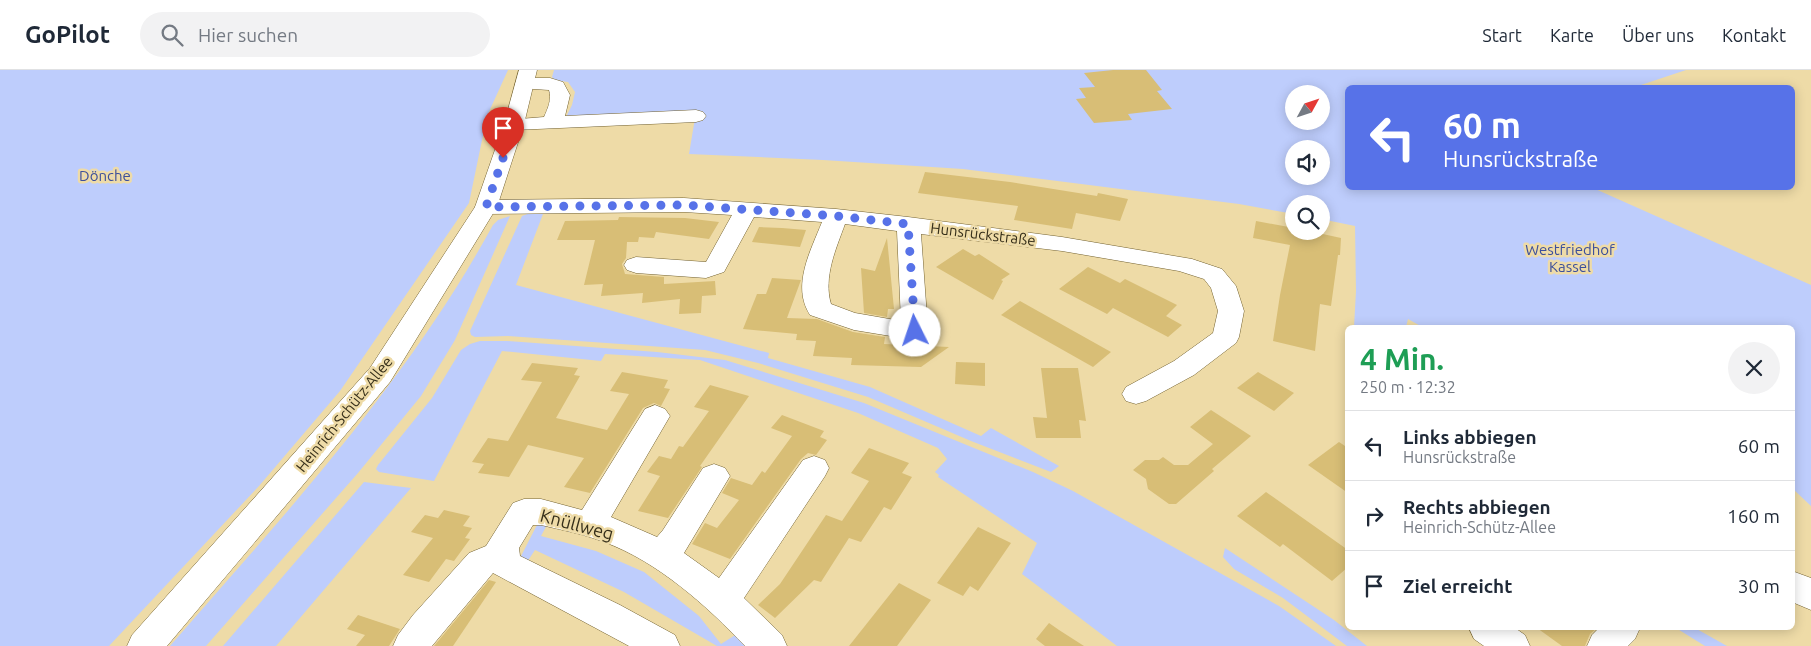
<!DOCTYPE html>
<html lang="de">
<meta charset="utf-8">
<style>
body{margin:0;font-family:Ubuntu,sans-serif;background:#f2f2f3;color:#1f2937;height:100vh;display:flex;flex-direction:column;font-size:19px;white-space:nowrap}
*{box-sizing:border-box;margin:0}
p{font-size:16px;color:#747a83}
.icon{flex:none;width:28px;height:28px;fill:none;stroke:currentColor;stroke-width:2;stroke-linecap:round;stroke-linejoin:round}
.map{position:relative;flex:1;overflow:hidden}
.side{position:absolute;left:1345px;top:255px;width:450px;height:305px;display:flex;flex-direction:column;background:#fff;border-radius:8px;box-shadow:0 2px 12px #0003}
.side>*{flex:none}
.banner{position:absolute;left:1345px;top:15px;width:450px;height:105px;border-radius:8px;box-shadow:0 2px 12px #0003;background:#5772e8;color:#fff;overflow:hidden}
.needle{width:32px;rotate:50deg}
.fabs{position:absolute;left:1285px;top:15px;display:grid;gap:10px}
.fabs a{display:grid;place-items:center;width:45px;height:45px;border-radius:50%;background:#fff;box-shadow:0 2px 12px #0003;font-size:25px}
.pin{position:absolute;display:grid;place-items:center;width:42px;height:42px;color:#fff;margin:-51px -21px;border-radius:50% 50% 50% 0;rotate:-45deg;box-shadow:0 0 5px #0007}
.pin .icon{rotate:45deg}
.me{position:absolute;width:55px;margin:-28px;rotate:356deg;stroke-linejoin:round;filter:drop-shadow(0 0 4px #0008)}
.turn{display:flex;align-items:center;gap:18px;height:105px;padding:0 15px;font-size:22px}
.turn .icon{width:65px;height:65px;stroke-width:2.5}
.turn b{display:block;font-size:35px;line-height:42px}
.round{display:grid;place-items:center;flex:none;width:52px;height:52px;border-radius:26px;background:#f2f2f3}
.overview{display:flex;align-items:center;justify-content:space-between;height:85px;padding:0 15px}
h1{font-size:30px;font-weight:700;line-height:38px;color:#1e9e55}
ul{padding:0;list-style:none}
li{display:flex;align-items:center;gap:15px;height:70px;padding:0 15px;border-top:1px solid #e0e1e3}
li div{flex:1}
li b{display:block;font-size:19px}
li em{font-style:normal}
header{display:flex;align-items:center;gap:30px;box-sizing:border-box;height:70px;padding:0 25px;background:#fff;border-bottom:1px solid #e0e1e3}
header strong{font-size:24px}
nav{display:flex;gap:28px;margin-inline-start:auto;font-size:18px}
.search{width:350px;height:45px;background:#f2f2f3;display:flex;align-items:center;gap:12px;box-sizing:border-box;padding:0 18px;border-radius:28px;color:#747a83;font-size:19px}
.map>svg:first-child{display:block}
</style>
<header>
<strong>GoPilot</strong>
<div class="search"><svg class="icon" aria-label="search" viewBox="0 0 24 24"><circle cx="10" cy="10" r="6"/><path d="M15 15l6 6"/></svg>Hier suchen</div>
<nav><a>Start</a><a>Karte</a><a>Über uns</a><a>Kontakt</a></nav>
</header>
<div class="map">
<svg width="1811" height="576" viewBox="0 0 1811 576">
<rect width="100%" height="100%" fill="#eedba7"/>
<g fill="#becdfc" fill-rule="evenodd">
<path d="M0 0H508L487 46 469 133 340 321 259 416 109 576H0Z"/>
<path d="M554 0H1686L1632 18H1348V118H1593L1811 215V436L1793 419 1792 258H1424L1408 249 1406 257H1354L1356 221 1355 156 1321 149V134H1294V144L1239 134 963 99 823 90 689 84 696 42 566 47 572 35 575 22 568 12 555 10 552 7ZM1294 24H1321V51H1294ZM1294 79H1321V106H1294Z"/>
<path d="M530 143 543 144 516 215 769 283 768 288 870 317 981 366 991 358 1059 396 1051 402 971 371 868 327 758 293 705 280 508 266 475 267 471 265 470 261 522 146Z"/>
<path d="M510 146 455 270 421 326 358 403 206 576H170C287 442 407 312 493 155L498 150Z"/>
<path d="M480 271H507L657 282 725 290 864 333 1033 402 1073 421 1279 536 1336 576H1117L1022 504 1037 473 938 407 939 405 935 402 947 389 938 378 858 343 700 290 605 284 601 291 502 281 434 411 379 402 376 399 378 395 432 328 461 280 470 274Z"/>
<path d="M364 412 411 418 276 576H223Z"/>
<path d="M538 453H548L541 466 596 481 644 502 699 546 721 574 740 562 751 576H717L624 522 535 480 525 495 520 488Z"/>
<path d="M1225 478 1334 550 1367 576H1347L1283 528 1234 499 1223 487Z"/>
<path d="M1676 558H1695L1727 576H1705Z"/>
</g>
<g fill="#d8be76">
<path d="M1113 0H1146L1162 20 1157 21 1172 39 1128 44 1132 50 1094 53 1076 29 1086 28 1079 18 1095 17 1084 3Z"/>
<path d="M925 102 1010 112 1097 126 1098 123 1128 129 1120 151 1076 143 1072 159 1014 150 1018 136 918 123Z"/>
<path d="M619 147 685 148 719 152 709 169 656 162 654 168 639 167 638 172H627L626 188 622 194 625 204 664 207V214L715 211 716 225 702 226 701 243 679 244 680 229 642 233 643 223 601 226 603 214 584 215 595 170H557L565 151 618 150Z"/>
<path d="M1256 151 1294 158V161H1309L1341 168 1340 185H1338L1331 236 1320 234 1315 281 1273 271 1280 225 1290 175 1253 168Z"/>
<path d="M759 157 782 158 806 160 800 177 752 172Z"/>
<path d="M887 168 894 239H888L887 247 864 243 861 198 875 201Z"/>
<path d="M963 179 975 186 979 184 1010 204 1001 210 1003 211 993 230 936 197Z"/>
<path d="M1088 197 1120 213 1125 209 1177 235 1166 246 1182 255 1168 267 1113 238 1107 244 1059 219Z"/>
<path d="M772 208 801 210 787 248 817 249 853 262 885 267 884 274 949 277 921 297 851 295 852 288 813 286 816 271 796 270 797 264 743 259 757 224H766Z"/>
<path d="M1020 231 1111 282 1093 297 1001 245Z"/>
<path d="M956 292 985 293V316L955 314Z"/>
<path d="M532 293 578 298 574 305 580 306 556 348 607 360 629 324 610 321 622 302 668 310 664 318 670 319 661 336 654 333 643 338 590 423 564 417 584 388 528 375 509 407 478 403 484 394 472 392 488 368 508 371 542 312 521 310Z"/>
<path d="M1041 298H1078L1086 351 1079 350 1081 368H1036L1033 347 1047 348Z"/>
<path d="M1258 302 1294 323 1274 341 1237 318Z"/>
<path d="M710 315 749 326 700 396 702 397 668 448 638 441 660 406 647 402 659 386 671 389 679 376 683 377 709 341 694 337Z"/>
<path d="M1211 340 1251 366 1212 399 1214 401 1176 434H1169L1148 419 1146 409 1133 400 1145 390H1159L1163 387 1174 395H1188L1213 374 1190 357Z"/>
<path d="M782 345 824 361 820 367 827 370 816 385 808 383 801 389 730 489 692 474 705 453 717 458 739 430 722 423 731 408 752 415 762 401 765 403 792 366 771 358Z"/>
<path d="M1339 372 1348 378V423L1308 395Z"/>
<path d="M869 378 909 393 902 403 912 407 891 440 884 437 861 472 849 468 821 512 814 510 775 548 758 535 780 514 826 445 842 451 869 411 851 403Z"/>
<path d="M1266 422 1348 480V497L1332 511 1283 474 1280 477 1237 446Z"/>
<path d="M444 440 470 446 463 456 472 458 465 468 470 469 454 491 446 489 429 512 403 505 433 468 411 462 425 445 438 448Z"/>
<path d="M978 457 1011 473 978 521 970 516 963 526 937 513Z"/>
<path d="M489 510 496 512 453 576H434Z"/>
<path d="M899 513 931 530 897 576H849Z"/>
<path d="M358 545 400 559 389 576H356L365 565 347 559Z"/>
<path d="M1049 553 1059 560 1084 576H1045L1036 569Z"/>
<path d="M1537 558H1597L1590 564 1585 576H1562Z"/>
</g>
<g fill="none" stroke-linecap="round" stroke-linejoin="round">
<defs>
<g id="minor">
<path d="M525 8H550L563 12 570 25 565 46 696 40 703 42 706 46 703 50 696 52 514 60 507 58 504 54 507 50 544 47C548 38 552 29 549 20L518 18 515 14 518 10Z"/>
<path d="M684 128 836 139 908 147 1062 167 1192 189 1222 199 1236 216 1244 241 1239 267 1236 273 1194 305 1146 331 1136 334 1126 331 1122 324 1126 317 1174 291 1213 263 1218 241 1211 218 1204 209 1179 201 1062 181 921 164 928 261 924 267 915 270 854 260 810 245C791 216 811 180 822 152L754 147 724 202 706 208 636 203 627 200 624 195 627 190 636 187 706 192 732 145 684 142 486 144 478 142 475 137 478 132 486 130ZM845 154 897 161 901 251 855 243 831 234C823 207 836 179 845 154Z"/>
<path d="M655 335 665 339 670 346 611 447 657 467 663 460 703 398 714 394 725 398 730 406 684 483 719 508 803 390 814 386 825 390 829 398 825 406 744 528 782 565 787 576H745C707 536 657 491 604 472 584 464 562 460 541 455H533L519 478 520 486 620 535 675 565 680 576H629L493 503 432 576H393L398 565 413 545 469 483 486 476 513 433 524 429H541L582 440 645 339Z"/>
<path d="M1792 501 1811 508V540L1792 532Z"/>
<path d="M1469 558H1515L1525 565 1530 576H1484L1474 569Z"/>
<path d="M1599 558H1640L1635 569 1628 576H1587L1592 565Z"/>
</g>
<path id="major" d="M519 0H537L524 54 497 137 390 312 167 576H127L132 565 370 298 475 137 504 54Z"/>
</defs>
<use href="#minor" stroke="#736231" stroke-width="1"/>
<use href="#major" stroke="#736231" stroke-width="1"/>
<use href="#minor" fill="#fff" fill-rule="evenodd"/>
<use href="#major" fill="#fff" fill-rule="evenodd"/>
</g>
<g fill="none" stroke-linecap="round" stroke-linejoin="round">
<path stroke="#5772e8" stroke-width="9" stroke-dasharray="0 16.2" d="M503 88 486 137 684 135 836 146 908 154 915 261"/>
</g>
<g text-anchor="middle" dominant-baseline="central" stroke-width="5" stroke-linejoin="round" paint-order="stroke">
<g font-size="15" fill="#3c4f9b" stroke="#eedba7">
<text x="105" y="105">Dönche</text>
<text x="1570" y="179">Westfriedhof<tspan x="1570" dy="17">Kassel</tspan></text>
</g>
<g font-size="15" fill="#362f1a" stroke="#eedba7">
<text transform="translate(983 164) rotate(7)">Hunsrückstraße</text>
<text transform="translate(344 344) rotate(-51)">Heinrich-Schütz-Allee</text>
</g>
<g font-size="18" fill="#362f1a" stroke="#eedba7">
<text transform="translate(577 454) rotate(15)">Knüllweg</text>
</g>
</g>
</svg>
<div class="fabs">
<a><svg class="needle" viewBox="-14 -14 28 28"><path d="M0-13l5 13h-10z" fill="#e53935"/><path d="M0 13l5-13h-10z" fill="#747a83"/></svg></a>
<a><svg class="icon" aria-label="sound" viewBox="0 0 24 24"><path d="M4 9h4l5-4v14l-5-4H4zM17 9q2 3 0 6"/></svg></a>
<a><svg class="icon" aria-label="search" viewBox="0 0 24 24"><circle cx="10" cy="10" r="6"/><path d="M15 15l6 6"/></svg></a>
</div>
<div class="pin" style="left:503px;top:88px;background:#d93025"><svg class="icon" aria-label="arrive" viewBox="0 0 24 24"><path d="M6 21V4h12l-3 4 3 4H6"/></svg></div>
<svg class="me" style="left:915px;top:261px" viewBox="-20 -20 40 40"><circle r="19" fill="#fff"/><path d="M0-13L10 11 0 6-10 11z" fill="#5772e8"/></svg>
<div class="banner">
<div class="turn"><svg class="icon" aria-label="left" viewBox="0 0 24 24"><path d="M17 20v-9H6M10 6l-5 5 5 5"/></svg><div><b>60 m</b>Hunsrückstraße</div></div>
</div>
<section class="side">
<div class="overview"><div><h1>4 Min.</h1><p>250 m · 12:32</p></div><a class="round"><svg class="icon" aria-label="close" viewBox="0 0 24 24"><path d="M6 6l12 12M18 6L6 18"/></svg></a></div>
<ul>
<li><svg class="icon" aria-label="left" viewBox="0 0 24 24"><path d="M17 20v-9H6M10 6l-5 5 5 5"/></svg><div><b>Links abbiegen</b><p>Hunsrückstraße</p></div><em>60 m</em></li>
<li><svg class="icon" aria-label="right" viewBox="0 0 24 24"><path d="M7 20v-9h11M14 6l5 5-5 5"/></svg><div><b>Rechts abbiegen</b><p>Heinrich-Schütz-Allee</p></div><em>160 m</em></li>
<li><svg class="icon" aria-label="arrive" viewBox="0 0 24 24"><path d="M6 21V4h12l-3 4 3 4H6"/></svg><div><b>Ziel erreicht</b></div><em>30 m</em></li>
</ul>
</section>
</div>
